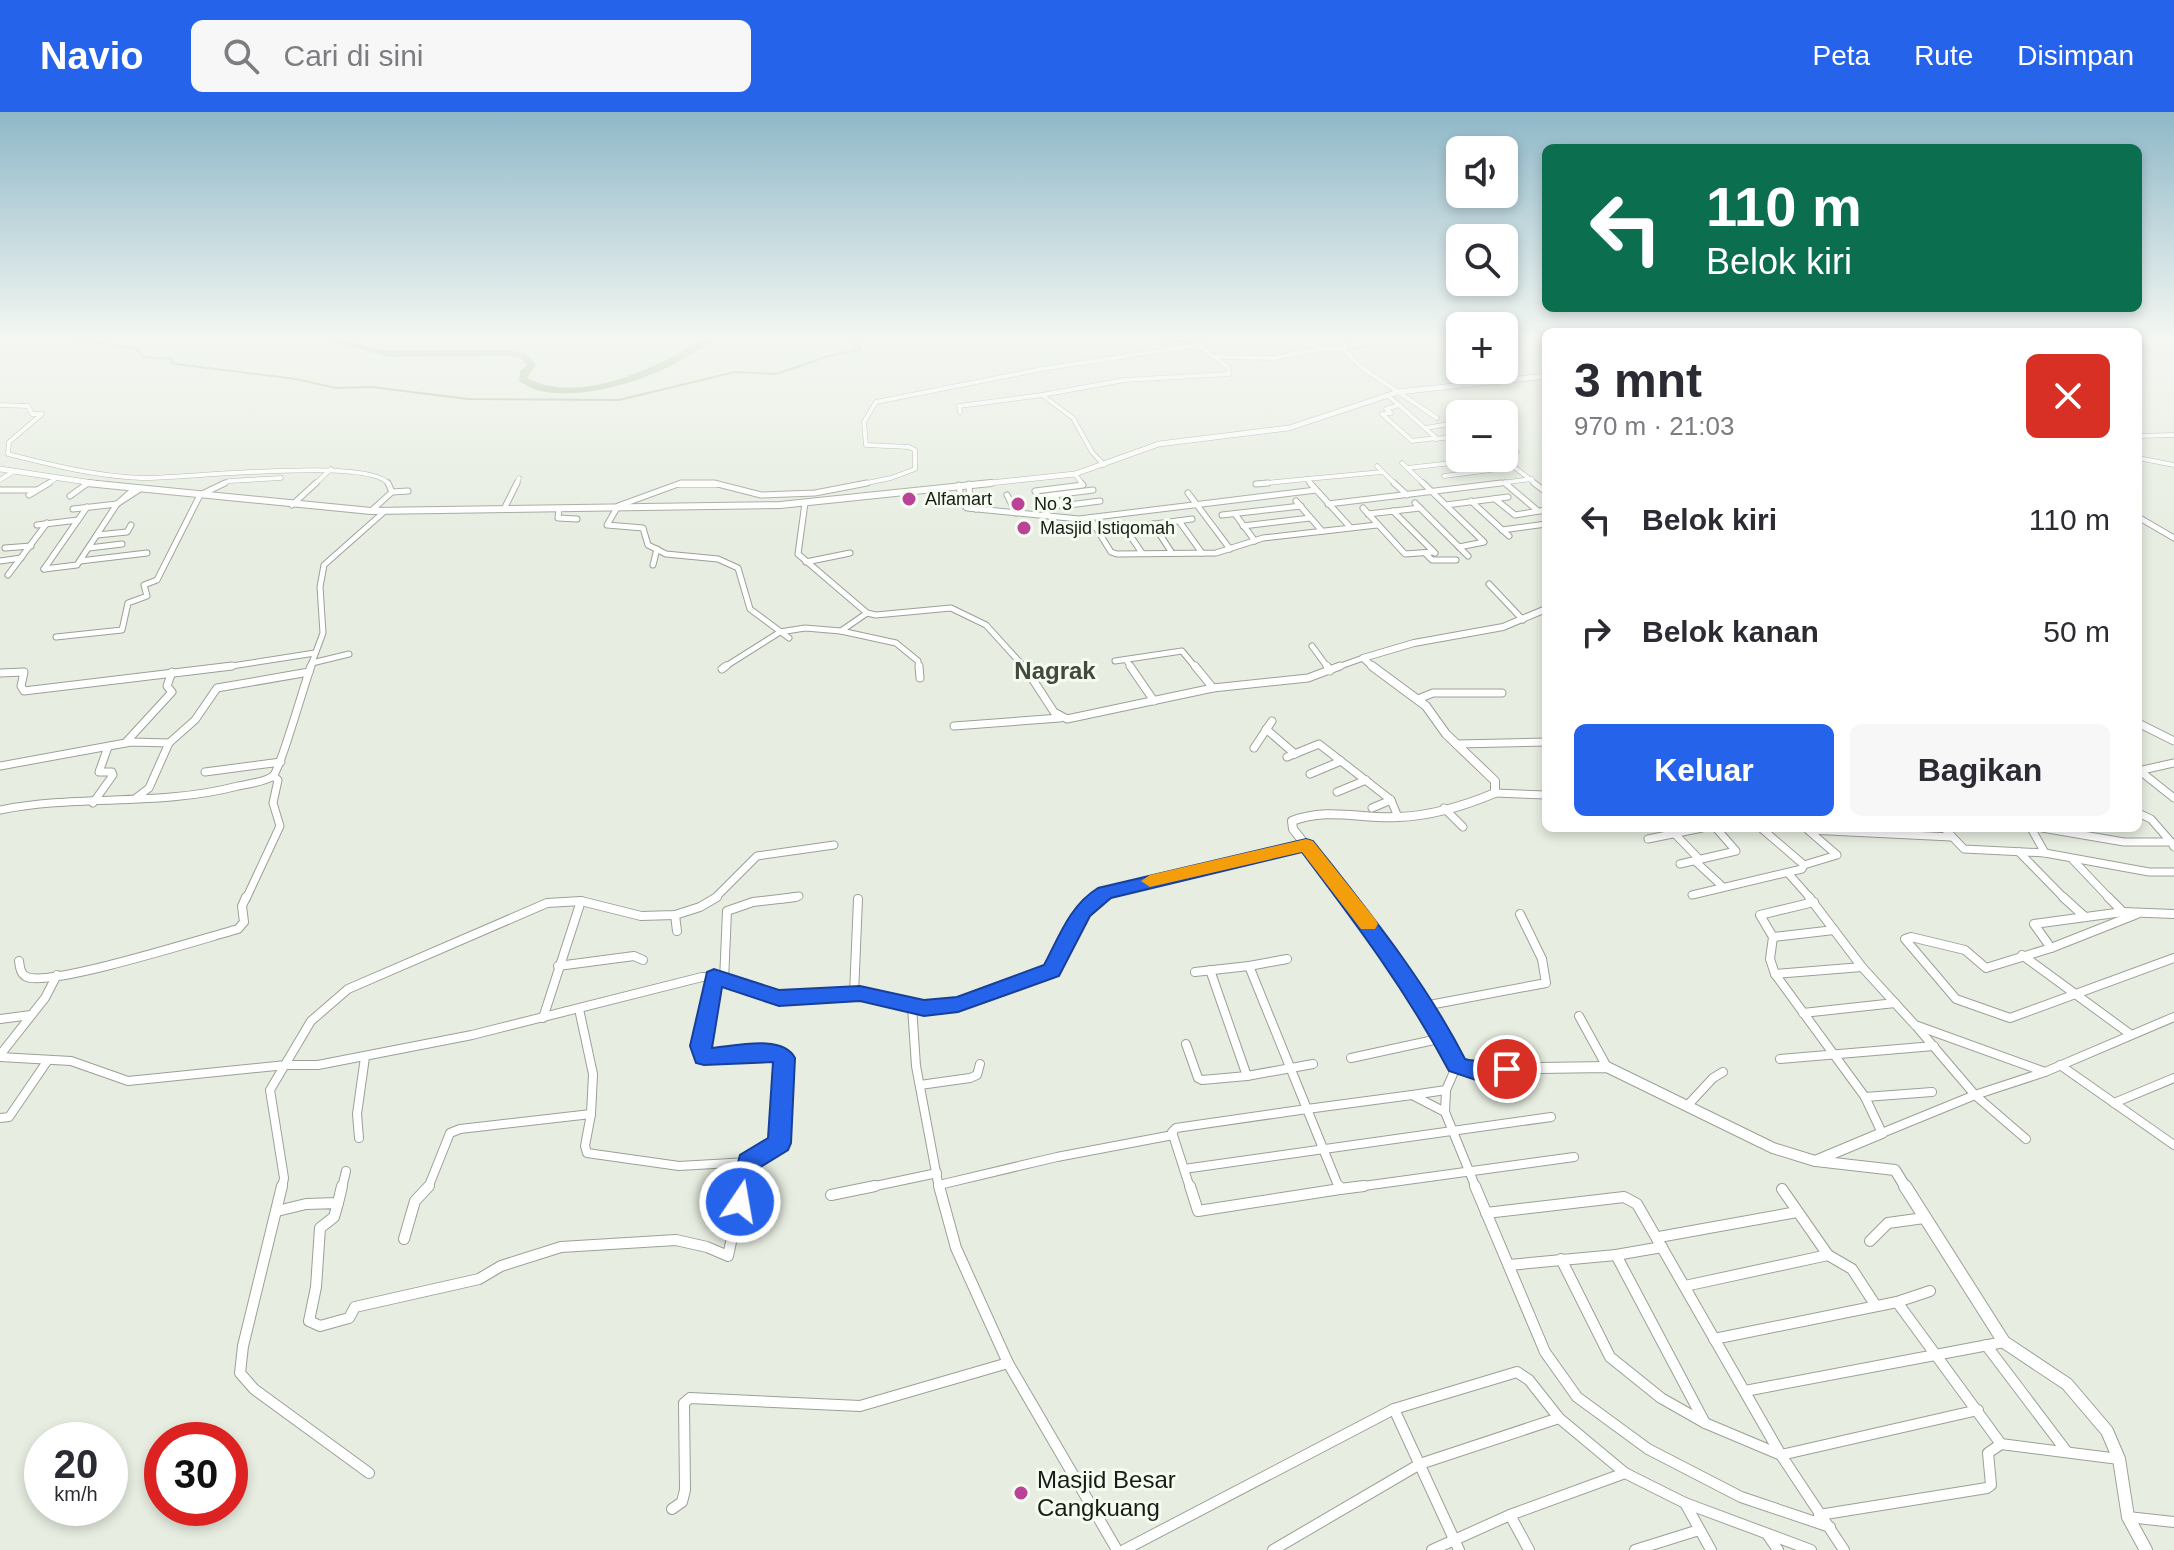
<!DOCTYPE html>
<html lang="id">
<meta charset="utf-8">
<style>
body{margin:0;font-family:Arial,sans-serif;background:#f7f7f7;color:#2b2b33;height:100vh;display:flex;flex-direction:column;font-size:30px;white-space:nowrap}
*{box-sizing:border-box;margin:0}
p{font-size:26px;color:#7c7c81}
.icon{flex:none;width:44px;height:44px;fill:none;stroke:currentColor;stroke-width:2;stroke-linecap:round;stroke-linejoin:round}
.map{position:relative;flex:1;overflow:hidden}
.details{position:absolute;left:1542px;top:216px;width:600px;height:504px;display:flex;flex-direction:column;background:#fff;border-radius:12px;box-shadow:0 4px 12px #0003}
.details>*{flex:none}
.top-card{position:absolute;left:1542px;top:32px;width:600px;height:168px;border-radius:12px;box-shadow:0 4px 12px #0003;background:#0b6e4f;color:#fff;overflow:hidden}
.controls{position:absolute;left:1446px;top:24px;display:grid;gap:16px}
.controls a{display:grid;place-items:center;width:72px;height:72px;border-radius:12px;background:#fff;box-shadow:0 4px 12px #0003;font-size:40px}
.speed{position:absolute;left:24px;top:1310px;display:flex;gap:16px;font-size:40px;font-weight:700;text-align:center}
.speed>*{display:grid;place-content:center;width:104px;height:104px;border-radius:50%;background:#fff;box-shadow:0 4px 12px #0003;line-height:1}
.speed small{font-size:20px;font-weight:400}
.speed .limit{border:12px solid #d22;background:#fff;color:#111}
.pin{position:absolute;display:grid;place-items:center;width:68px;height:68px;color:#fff;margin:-34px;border:4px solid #fff;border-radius:50%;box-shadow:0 2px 8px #0007}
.me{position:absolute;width:88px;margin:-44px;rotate:12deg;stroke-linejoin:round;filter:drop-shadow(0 0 6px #0008)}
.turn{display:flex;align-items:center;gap:28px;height:168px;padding:0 32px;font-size:36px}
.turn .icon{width:104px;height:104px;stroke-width:2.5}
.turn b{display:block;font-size:56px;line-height:68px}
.round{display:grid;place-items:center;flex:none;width:84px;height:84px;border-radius:12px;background:#f7f7f7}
.summary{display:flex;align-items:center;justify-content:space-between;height:136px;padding:0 32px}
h1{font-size:48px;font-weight:800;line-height:60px}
.action{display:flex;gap:16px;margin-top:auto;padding:16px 32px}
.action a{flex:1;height:92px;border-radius:12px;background:#2563eb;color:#fff;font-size:32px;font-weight:800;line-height:92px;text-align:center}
.action a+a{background:#f7f7f7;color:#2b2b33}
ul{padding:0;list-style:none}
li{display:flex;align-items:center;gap:24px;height:112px;padding:0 32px}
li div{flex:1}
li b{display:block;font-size:30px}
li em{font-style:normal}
header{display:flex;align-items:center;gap:48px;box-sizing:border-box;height:112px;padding:0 40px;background:#2563eb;color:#fff}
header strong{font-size:38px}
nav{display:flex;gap:44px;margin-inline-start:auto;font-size:28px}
.search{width:560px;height:72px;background:#f7f7f7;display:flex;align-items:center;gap:20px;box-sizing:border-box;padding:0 28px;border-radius:12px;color:#7c7c81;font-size:30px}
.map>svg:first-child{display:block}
</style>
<header>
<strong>Navio</strong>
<div class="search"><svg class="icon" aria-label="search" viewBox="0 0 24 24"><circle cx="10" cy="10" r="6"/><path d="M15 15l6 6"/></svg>Cari di sini</div>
<nav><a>Peta</a><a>Rute</a><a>Disimpan</a></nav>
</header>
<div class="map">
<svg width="2174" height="1438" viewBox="0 0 2174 1438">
<rect width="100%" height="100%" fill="#e7ede1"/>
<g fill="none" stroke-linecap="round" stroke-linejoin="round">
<g stroke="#a9bd98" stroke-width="2">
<path d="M70 226 137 237 143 245 173 247 172 251 176 252 296 267 336 276 372 275 468 287 619 288 735 260 776 262 829 244 859 238 861 236 852 231 854 228 874 226"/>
<path d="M1165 226 1167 229 1194 230 1211 226"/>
</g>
<path fill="#a9bd98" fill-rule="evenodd" d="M321 226H334L388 239 508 238 527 242 536 253 527 266C571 289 628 267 670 246 684 239 699 225 714 226 676 260 592 290 541 279 533 278 526 273 519 269L520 259 527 253 521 246 508 244 388 245Z"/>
<defs>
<g id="minor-far4">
<path d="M1302 226 1320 237H1343"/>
<path d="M1384 226 1387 230 1345 234 1343 237 1361 255 1437 306"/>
<path d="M503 229 505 226"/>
<path d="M1216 245 1274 246 1320 237"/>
<path d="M1387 283 1399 293"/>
<path d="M0 293 28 294 32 302H42L9 330 8 342C52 353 95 364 141 366 178 367 375 344 389 373"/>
<path d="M1399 293 1436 326 1412 329 1382 302 1391 301 1386 297Z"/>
<path d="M960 300 959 294 1042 283"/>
<path d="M1426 316 1460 310"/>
<path d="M2138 324 2174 323"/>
<path d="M1435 327 1460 324"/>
<path d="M1504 342 1517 340"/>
<path d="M1503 346 1537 373"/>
<path d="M2138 346 2174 353"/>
<path d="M1402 351 1425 373"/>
<path d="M1104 353 1092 340 1073 306 1042 283 1124 268 1229 262 1228 255 1198 233"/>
<path d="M1377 354 1396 373"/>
<path d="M1407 356 1496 346"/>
<path d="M1075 362 1083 373"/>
<path d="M1444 364 1491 358"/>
<path d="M1307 367 1382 360"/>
<path d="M0 368 14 359"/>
<path d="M1256 372 1307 367 1312 373"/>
<path d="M46 373 55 367"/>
<path d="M85 373 88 371"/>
<path d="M221 373 229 369 281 366"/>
<path d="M314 373 331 357"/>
<path d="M516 373 519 366"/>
<path d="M676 373H721"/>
<path d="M857 373 891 366 915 357V338L909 335 866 333 864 310 876 290 1042 257 1198 233 1224 226"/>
<path d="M1485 373 1532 367"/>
</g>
<g id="minor-far3">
<path d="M388 371 392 380"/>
<path d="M1310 371 1350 415"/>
<path d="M1394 371 1407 383"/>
<path d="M1423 371 1484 430 1459 435"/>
<path d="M1505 371 1538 399"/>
<path d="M1534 371 1546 380"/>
<path d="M969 372 970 391 976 397"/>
<path d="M1256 372 1268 371"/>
<path d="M959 373 962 392 967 396 1079 407 1316 378"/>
<path d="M135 376 117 392 140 377"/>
<path d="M0 378H36"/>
<path d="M1188 381 1230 437"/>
<path d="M29 383 49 371"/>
<path d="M1007 383 1016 401"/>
<path d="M1054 383 1061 394 1100 389"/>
<path d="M70 384 88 371"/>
<path d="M1038 385 1093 378"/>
<path d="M1495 387 1515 403 1546 398"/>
<path d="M1296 389 1322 419"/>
<path d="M1471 389 1509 424"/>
<path d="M805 391 798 442 867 501 876 503 951 496 986 513 1025 556"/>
<path d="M1415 391 1468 444"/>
<path d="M1328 392 1501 371"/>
<path d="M292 393 316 371"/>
<path d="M1446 393 1508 385"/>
<path d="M1363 396 1405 442 1433 440"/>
<path d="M73 397 117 392"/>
<path d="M504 397 517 371"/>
<path d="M559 397 558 406 577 407"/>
<path d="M371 399 392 380 408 379"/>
<path d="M1393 399 1435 441"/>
<path d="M1235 402 1255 429"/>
<path d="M1368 402 1420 396"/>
<path d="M1222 403 1301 394"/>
<path d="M1049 404 1035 379 1083 373 1081 371"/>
<path d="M2138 405 2174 426"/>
<path d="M1090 406 1111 440 1117 442 1216 441 1263 426 1377 413"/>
<path d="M1179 409 1202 441"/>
<path d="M1153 412 1172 441"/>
<path d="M37 413 78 408"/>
<path d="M1243 414 1310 406"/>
<path d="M1125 416 1142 441"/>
<path d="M1118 417 1192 407"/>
<path d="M1502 418 1546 412"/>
<path d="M97 423 127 420 131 413"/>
<path d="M5 436 31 434"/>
<path d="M89 436 122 432"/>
<path d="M1425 441 1432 448H1456"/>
<path d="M0 449 21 446"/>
<path d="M80 449 147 441"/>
<path d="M806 450 850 441"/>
<path d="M653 453 657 437"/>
<path d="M44 457 77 453 117 392"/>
<path d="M44 457 87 395"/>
<path d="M8 463 47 411"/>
<path d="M1489 472 1523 508"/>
<path d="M841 519 867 501"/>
<path d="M56 525 122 518 128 491 147 484 144 473 157 468 200 383 225 371"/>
<path d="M789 526 750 497 738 456 718 447 666 442 648 433 643 416 607 413 618 394 681 371H714L761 383 815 381 867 371"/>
<path d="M1312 534 1328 556"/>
<path d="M1126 548 1132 556"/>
<path d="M1115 549 1182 539 1196 556"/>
<path d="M312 551 349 542"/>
<path d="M219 556 315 541"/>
<path d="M310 556 323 521 320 475 324 453 385 399"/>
<path d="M723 556 780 520 805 516 841 519 896 531 918 549 919 556"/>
<path d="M1335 556 1363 546"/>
</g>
<g id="minor-far2">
<path d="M919 554 920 566"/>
<path d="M1024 554 1054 600 1067 607 1213 576 1308 566 1340 554"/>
<path d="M1130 554 1154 589"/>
<path d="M1195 554 1213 576"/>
<path d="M1327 554 1330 559"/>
<path d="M722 557 726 554"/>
<path d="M0 561 24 560 21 574 24 579 232 554"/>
<path d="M1418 587 1433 581H1502"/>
<path d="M2138 611 2174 629"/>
<path d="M954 614 1060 606"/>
<path d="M1266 617 1295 642"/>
<path d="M127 629 172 580 167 574 172 560"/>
<path d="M169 631 195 608 217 576 309 560"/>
<path d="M1457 632 1546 630"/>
<path d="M1254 636 1272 609"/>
<path d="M1287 645 1319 632 1391 688 1398 705"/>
<path d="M0 654 131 630 169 631 149 676 136 686"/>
<path d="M2138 659 2174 651"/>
<path d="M2140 659 2174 686"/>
<path d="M205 660 281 650"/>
<path d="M1310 662 1341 649"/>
<path d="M1337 680 1366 668"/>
<path d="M1495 681 1546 683"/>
<path d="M93 691 113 663 112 660H99L108 635"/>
<path d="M1372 696 1391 688"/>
<path d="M1444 696 1463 715"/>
<path d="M0 698C78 682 159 695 238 674 248 672 265 670 273 664 280 658 305 570 311 554"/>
<path d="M2138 701 2151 707 2171 730"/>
<path d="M1944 716 1964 737 2045 741 2149 760H2174"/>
<path d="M2031 716 2045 741"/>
<path d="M2042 716 2124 730H2171L2174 735"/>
<path d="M1809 718 1951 725"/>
<path d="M1675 722 1700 748"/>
<path d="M1648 727 1702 716"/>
<path d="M2019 740 2065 787"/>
<path d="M2073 748 2110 787"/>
<path d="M1695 749 1723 775"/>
<path d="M1680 752 1736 739 1716 716"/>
<path d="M1804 753 1837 743 1808 718"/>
<path d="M1788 761 1811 787"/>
<path d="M1692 783 1802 757 1804 753 1761 716"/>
<path d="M246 787 280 714 273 691 278 668 273 664"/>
<path d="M714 787 757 744 834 733"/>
<path d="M782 787 799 784"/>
<path d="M1098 787 1105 781 1306 733"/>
</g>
<g id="minor-far1">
<path d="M1809 785 1862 855 1915 913 2045 960"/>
<path d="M2063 785 2085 805"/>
<path d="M2108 785 2124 801"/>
<path d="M1814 790 1760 803 1773 825 1770 847 1775 862 1865 985 1882 1021 1975 983 2045 960 2174 905"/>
<path d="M2174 802 2123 800 2034 812 2051 836 1986 856 1965 838 1911 825 1905 827 1956 887 2010 906 2174 846"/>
<path d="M675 803 677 819"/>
<path d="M1773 825 1834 818"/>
<path d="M2051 836 2137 802"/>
<path d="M2022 843 2130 922"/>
<path d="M19 849C20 855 20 862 27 865 50 875 205 826 238 817L244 810 242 794 246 785"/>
<path d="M558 854 634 844 643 848"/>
<path d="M1210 858 1247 964"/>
<path d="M1195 860 1249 854"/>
<path d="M1775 862 1862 855"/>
<path d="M714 865 701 934 704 945 776 941 784 946 779 1031 748 1050 743 1076"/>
<path d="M724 869 727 799 753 790 796 785"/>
<path d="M854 882 858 787"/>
<path d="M912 894 916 954 939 1076"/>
<path d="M1424 894 1546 871 1542 847 1520 802"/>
<path d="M1803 901 1895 891"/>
<path d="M1579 904 1607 955"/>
<path d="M543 906 581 789"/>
<path d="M0 907 31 903"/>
<path d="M1917 915 1975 983 2026 1027"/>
<path d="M1186 932 1198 966 1202 968 1247 964 1313 952"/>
<path d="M0 943 45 886 57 863"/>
<path d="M0 945 71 949 128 969 286 953H318L472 923 702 865H714L779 886 860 882 924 896 958 892 1052 858 1082 800 1101 785"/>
<path d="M1351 946 1443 926"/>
<path d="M1780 947 1934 934"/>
<path d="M2060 953 2174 1033"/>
<path d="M920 973 970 966 977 963 980 952"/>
<path d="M1446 978 1445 1000 1476 1076"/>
<path d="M1865 985 1932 980"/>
<path d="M2114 991 2174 966"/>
<path d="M1687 994 1713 966 1723 960"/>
<path d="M1445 1000 1412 983 1446 978 1457 953"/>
<path d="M591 1002 585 1034 587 1041 679 1054 748 1050"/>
<path d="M0 1006 9 1005 48 948"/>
<path d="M359 1026 357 1002 365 945"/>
<path d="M1184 1057 1551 1005"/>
<path d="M939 1073 1057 1045 1173 1023"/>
<path d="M282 1076 284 1066 270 978 311 909 348 877 547 791 581 789 641 804 675 803 700 795 717 785"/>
<path d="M342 1076 346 1059"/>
<path d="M428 1076 450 1021 460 1017 591 1002 593 962 579 897"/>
<path d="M866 1076 937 1061"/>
<path d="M1190 1076 1172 1020 1176 1016 1307 997 1249 854 1287 847"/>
<path d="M1339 1076 1307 997 1412 983"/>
<path d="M1349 1076 1574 1045"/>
</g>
<g id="minor">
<path d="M282 1074 243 1234 240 1261 254 1277 369 1361"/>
<path d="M939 1074 956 1136 1008 1251 1117 1438"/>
<path d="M1190 1074 1198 1099 1340 1077"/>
<path d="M1339 1074 1340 1077 1364 1074"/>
<path d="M1475 1074 1545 1240 1577 1285 1648 1337 1741 1385 1830 1415"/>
<path d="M831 1083 875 1074"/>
<path d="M338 1091 342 1074"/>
<path d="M277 1099 306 1092 338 1091 334 1105 320 1116 316 1175 309 1209 320 1214 349 1206 355 1195 479 1167 501 1154 561 1135 676 1128 707 1135 728 1144 743 1074"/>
<path d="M1486 1101 1624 1085 1637 1092 1781 1343 1844 1438"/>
<path d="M1659 1125 1797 1100"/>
<path d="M404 1127 415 1089 429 1074"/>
<path d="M1870 1129 1888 1111 1924 1106"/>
<path d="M1616 1143 1705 1311"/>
<path d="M1828 1143 1852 1157 1876 1194"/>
<path d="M1561 1147 1610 1245 1661 1286 1705 1311 1781 1343 1978 1298"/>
<path d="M1509 1153 1616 1143 1662 1135"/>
<path d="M1685 1174 1828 1143 1782 1077"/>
<path d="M1930 1179 1897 1190 2001 1332 2119 1347"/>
<path d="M1714 1227 1897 1190"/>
<path d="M1986 1233 2067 1340"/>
<path d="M1745 1279 2004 1230"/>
<path d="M1394 1297 1459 1438"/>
<path d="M1685 1391 1711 1438"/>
<path d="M672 1397 682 1390 685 1378 684 1291 690 1286 860 1294 1008 1251"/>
<path d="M1510 1403 1625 1361"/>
<path d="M1819 1403 1987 1376 1991 1373 1988 1341 2001 1332"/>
<path d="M2128 1405 2174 1410"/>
<path d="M1767 1422 1778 1438"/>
<path d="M1124 1438 1394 1297 1517 1260 1529 1268 1559 1306 1625 1361 1685 1391 1811 1438"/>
<path d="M1273 1438 1420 1352 1559 1306"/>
<path d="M1432 1438 1510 1403 1529 1438"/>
<path d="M1635 1438 1699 1418"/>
</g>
<g id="tertiary-far4">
<path d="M0 357 106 373"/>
<path d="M972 373 1075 362 1159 332 1289 316 1398 280 1546 264"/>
</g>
<g id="tertiary-far3">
<path d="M87 371 371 399 780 393 991 371"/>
<path d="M1374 556 1363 546 1414 531 1503 515 1546 497"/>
</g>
<path id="tertiary-far2" d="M1348 787 1293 717 1292 709C1327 695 1361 707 1398 705 1431 704 1464 694 1495 681V669L1446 622 1426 594 1372 554"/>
<g id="tertiary-far1">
<path d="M1346 785 1433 906 1453 947 1465 957 1607 955 1773 1036 1815 1049 1882 1021"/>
<path d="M1816 1049 1895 1058 1906 1076"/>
</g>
<path id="tertiary" d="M1905 1074 2004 1230 2067 1272 2107 1319 2119 1347 2128 1405 2146 1438"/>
</defs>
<use href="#minor-far4" stroke="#9ba196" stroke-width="5"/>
<use href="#minor-far3" stroke="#9ba196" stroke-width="7"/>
<use href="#minor-far2" stroke="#9ba196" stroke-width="9"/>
<use href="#minor-far1" stroke="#9ba196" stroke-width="10"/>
<use href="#minor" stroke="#9ba196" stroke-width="12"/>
<use href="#tertiary-far4" stroke="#9ba196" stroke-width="6"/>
<use href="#tertiary-far3" stroke="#9ba196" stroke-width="8"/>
<use href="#tertiary-far2" stroke="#9ba196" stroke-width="10"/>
<use href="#tertiary-far1" stroke="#9ba196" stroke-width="12"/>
<use href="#tertiary" stroke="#9ba196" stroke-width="14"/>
<use href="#minor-far4" stroke="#fff" stroke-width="4"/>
<use href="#minor-far3" stroke="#fff" stroke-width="5"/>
<use href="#minor-far2" stroke="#fff" stroke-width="7"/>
<use href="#minor-far1" stroke="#fff" stroke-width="8"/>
<use href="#minor" stroke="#fff" stroke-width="10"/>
<use href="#tertiary-far4" stroke="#fff" stroke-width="5"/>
<use href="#tertiary-far3" stroke="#fff" stroke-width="6"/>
<use href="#tertiary-far2" stroke="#fff" stroke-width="8"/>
<use href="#tertiary-far1" stroke="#fff" stroke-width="10"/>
<use href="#tertiary" stroke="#fff" stroke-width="12"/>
</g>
<linearGradient id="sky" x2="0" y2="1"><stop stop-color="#8fb8c8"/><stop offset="0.53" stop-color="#f4f7f2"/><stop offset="1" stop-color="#f4f7f2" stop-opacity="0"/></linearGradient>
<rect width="2174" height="427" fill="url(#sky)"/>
<path fill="#2563eb" stroke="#184099" stroke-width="2" d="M1306 727 1313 729C1368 799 1424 867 1465 947 1482 952 1499 946 1515 951L1519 957 1515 964 1476 968 1449 959C1406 878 1357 813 1302 740L1111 786 1090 804 1059 864 958 900 924 904 860 889 779 894 722 875 712 936C735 934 783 922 795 946L791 1031 788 1038 759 1056 748 1097 740 1100 731 1097 727 1090 740 1043 768 1026 773 950 704 953 696 951 690 934 707 860 714 857 779 878 860 874 924 888 957 885 1044 853C1059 825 1070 793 1098 776Z"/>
<path fill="#f59e0b" d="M1306 727 1313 729 1375 807 1378 812 1375 817H1361L1302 740 1150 775 1141 769 1150 763Z"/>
<g fill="#ba4297" stroke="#f4fbef" stroke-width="3">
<circle cx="909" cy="387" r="8"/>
<circle cx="1018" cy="392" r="8"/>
<circle cx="1024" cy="416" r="8"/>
<circle cx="1021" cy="1381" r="8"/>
</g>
<g text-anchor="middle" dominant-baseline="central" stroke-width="6" stroke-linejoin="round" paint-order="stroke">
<g font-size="18" fill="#191b17" stroke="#f4fbef" text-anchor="start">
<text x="925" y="387">Alfamart</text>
<text x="1034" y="392">No 3</text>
<text x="1040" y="416">Masjid Istiqomah</text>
</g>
<g font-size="24" font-weight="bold" fill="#44493f" stroke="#f4fbef">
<text x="1055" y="558">Nagrak</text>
</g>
<g font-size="24" fill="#191b17" stroke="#f4fbef" text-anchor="start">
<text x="1037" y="1367">Masjid Besar<tspan x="1037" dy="28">Cangkuang</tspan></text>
</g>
</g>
</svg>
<div class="controls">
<a><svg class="icon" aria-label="sound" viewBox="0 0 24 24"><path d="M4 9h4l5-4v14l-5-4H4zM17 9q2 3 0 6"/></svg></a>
<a><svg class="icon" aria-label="search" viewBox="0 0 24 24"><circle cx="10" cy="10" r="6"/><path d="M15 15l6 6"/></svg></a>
<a>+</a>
<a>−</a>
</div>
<div class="speed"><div>20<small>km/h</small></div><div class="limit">30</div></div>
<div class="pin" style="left:1507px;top:957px;background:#d93025"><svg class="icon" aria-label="arrive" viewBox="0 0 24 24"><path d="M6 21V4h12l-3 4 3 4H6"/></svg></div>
<svg class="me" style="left:740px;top:1090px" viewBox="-20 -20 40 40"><circle r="17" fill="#2563eb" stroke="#fff" stroke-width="3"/><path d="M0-11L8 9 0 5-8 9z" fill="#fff"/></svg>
<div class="top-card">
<div class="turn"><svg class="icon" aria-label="left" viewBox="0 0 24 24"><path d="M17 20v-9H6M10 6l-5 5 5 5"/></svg><div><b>110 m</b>Belok kiri</div></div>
</div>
<section class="details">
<div class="summary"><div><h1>3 mnt</h1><p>970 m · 21:03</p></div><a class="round" style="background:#d93025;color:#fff"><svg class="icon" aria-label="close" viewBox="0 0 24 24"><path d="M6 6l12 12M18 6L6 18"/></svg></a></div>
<ul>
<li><svg class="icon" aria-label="left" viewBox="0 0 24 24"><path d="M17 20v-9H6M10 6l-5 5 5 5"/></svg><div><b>Belok kiri</b></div><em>110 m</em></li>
<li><svg class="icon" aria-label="right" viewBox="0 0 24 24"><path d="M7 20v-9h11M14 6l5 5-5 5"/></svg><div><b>Belok kanan</b></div><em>50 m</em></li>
</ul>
<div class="action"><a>Keluar</a><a>Bagikan</a></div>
</section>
</div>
